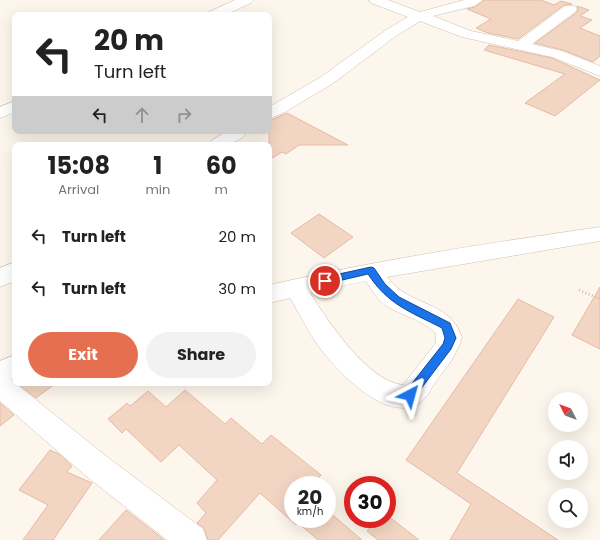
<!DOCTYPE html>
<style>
body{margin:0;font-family:Poppins,sans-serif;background:#f2f2f2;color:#222;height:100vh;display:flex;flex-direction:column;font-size:15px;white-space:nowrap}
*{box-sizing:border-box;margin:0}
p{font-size:13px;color:#767676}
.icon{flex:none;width:22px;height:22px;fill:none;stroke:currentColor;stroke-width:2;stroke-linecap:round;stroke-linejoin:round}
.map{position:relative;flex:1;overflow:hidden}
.sheet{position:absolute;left:12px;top:142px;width:260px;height:244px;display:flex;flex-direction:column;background:#fff;border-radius:8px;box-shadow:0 4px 16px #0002}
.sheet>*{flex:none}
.top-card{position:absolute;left:12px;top:12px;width:260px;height:122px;border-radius:8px;box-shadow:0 4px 16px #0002;background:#fff;color:#222;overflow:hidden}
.needle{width:26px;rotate:312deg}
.tools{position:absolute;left:548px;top:392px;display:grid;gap:8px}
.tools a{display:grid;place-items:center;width:40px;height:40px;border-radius:50%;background:#fff;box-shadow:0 4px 16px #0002;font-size:20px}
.speed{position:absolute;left:284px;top:476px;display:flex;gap:8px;font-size:20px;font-weight:700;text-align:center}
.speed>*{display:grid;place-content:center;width:52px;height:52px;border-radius:50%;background:#fff;box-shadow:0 4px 16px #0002;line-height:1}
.speed small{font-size:10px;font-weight:400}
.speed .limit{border:6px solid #d22;background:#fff;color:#111}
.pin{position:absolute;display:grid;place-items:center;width:34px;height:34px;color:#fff;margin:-17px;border:2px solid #fff;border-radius:50%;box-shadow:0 1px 4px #0007}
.me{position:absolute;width:44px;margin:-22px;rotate:39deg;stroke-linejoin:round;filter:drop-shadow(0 0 3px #0008)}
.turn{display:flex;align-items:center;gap:14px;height:84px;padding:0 16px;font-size:18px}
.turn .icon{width:52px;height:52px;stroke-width:2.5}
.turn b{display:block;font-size:28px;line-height:34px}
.lanes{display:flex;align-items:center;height:38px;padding:0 16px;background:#0003;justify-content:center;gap:20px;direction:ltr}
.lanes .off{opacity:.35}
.eta{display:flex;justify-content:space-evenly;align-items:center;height:68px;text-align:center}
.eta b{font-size:24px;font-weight:700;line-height:28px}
.button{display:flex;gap:8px;margin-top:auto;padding:8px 16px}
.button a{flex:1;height:46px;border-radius:24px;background:#e76f51;color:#fff;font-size:16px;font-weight:700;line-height:46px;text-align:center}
.button a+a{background:#f2f2f2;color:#222}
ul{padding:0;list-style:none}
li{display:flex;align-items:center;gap:12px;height:52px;padding:0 16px}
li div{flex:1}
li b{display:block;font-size:15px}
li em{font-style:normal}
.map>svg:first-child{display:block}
</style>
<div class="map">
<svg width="600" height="540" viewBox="0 0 600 540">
<rect width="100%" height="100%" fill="#fdf6ec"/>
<g fill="#f3d5c3" stroke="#e6bba3">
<path d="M484 0H541L554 5 561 1 572 4 564 5 518 39 488 33 476 28 491 19 467 9 475 7Z"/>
<path d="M577 6 589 10 580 16 592 20 580 28 600 36V56L593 62 563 50 535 43 576 13 578 10Z"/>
<path d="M489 45 552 58 600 80 555 116 525 103 565 74 484 50Z"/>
<path d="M287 113 348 145H299L286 154 282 152 269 160V121Z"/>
<path d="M319 214 353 237 324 258 291 233Z"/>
<path d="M600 287V349L572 335Z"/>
<path d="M518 299 554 317 457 473 558 540H450L471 504 406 460Z"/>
<path d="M17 383H56L36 398Z"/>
<path d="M185 390 225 424 231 418 262 444 271 435 321 475 312 485H293V519H327V510L362 540H318L298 523 296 525 260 493 218 540H208L204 528 197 523 206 513 197 503 217 480 179 445 161 462 126 429 122 433 108 419 127 403 130 406 148 391 166 407Z"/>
<path d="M0 403 14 415 0 426Z"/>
<path d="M50 450 59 454 72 466 67 472 92 483 53 540H23L48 505 19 490Z"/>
<path d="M126 510 162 538 164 540H99Z"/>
<path d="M376 519H392L419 540H378L367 531Z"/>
</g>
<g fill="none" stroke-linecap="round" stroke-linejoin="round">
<defs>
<g id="minor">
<path d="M369 0H388L420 12 464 0H483L474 6 433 16 471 31 518 41 565 6H575L577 9 575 12 532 44 562 51 600 66V76L552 57 462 37 420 21 396 36 332 84 285 112 269 119V107L321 77 386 30 408 17 371 3Z"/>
<path d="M227 131H248C238 145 223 145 208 145L211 141Z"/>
<path d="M600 227V241L387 277C410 308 449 299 462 337 457 356 445 369 434 384 431 389 428 395 424 399 393 429 341 375 323 352 310 336 301 316 290 298L269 303V285C378 260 489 243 600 227ZM366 281C371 289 377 299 385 305 401 316 423 319 436 334V343L403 385C367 381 328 321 310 293Z"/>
<path d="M15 262V281L0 287V268Z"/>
<path d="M15 355V377L11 379 15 383 106 456 203 529 207 540H167L86 476 0 401V361Z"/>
</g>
<g id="secondary">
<path d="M235 0H253L251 3 225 15H207L209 12Z"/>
<path d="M15 101V112L0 118V107Z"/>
</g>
</defs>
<use href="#minor" stroke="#d1beb0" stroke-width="1"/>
<use href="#secondary" stroke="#d6c0b0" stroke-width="1"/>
<path stroke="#d9b8a5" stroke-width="2.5" stroke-dasharray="1 2.5" stroke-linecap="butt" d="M579 290 600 299"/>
<use href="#minor" fill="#fff" fill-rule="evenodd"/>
<use href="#secondary" fill="#fff" fill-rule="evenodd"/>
</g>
<path fill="#1a73e8" stroke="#114b97" d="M371 267 374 268 385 284 399 297 450 323 456 338 451 349 414 398 410 400 406 398 405 395 406 391 443 344 445 338 442 328C411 312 388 305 368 274L325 284 321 281 325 277Z"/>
</svg>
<div class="tools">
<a><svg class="needle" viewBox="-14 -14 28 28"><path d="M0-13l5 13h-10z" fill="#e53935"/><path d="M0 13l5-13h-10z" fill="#767676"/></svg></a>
<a><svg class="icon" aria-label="sound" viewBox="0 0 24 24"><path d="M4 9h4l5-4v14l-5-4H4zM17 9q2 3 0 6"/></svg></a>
<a><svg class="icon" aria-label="search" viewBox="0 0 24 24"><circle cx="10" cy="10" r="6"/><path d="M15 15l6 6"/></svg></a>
</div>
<div class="speed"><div>20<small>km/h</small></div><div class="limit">30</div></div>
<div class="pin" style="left:325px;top:281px;background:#d93025"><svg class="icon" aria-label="arrive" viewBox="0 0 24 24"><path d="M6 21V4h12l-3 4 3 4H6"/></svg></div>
<svg class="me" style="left:410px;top:395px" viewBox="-20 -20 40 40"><path d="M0-17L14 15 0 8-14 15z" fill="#1a73e8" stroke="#fff" stroke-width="4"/></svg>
<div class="top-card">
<div class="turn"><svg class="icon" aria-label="left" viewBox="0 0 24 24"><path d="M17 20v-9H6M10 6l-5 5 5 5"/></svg><div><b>20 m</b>Turn left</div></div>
<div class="lanes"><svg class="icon" aria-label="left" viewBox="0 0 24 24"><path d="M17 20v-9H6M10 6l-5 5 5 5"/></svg><svg class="icon off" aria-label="ahead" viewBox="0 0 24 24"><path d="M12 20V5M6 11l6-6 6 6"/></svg><svg class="icon off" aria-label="right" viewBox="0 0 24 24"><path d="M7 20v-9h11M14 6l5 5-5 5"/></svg></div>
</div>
<section class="sheet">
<div class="eta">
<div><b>15:08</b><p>Arrival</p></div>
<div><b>1</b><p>min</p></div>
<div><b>60</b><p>m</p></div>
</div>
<ul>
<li><svg class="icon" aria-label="left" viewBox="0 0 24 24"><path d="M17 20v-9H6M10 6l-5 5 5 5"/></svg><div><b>Turn left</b></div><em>20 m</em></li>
<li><svg class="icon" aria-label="left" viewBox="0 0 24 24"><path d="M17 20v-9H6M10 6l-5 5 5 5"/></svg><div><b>Turn left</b></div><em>30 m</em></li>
</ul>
<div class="button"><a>Exit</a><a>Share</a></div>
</section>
</div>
